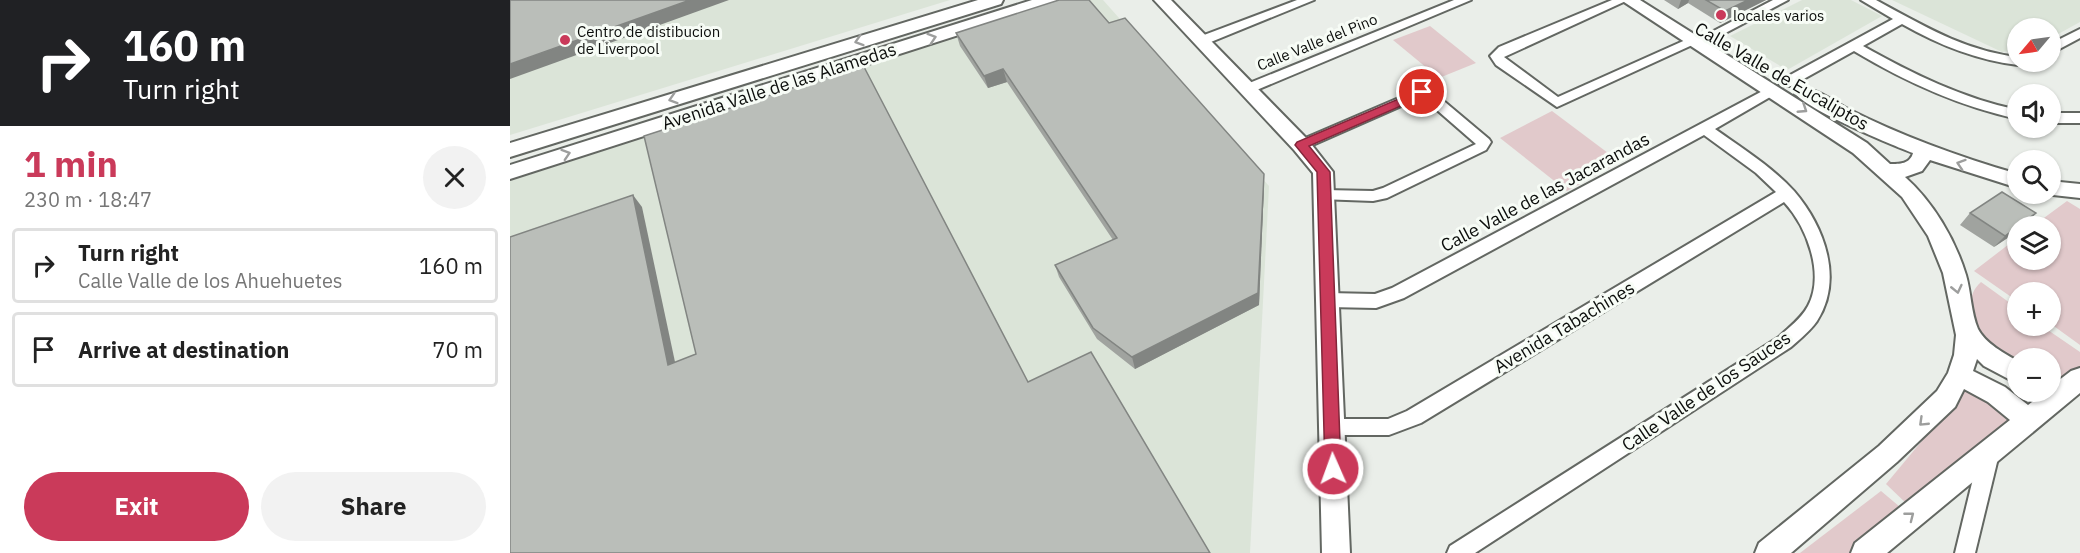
<!DOCTYPE html>
<meta charset="utf-8">
<style>
body{margin:0;font-family:"IBM Plex Sans",sans-serif;background:#f2f2f2;color:#222;height:100vh;display:flex;flex-direction:column;font-size:22px;white-space:nowrap}
*{box-sizing:border-box;margin:0}
p{font-size:20px;color:#767676}
.icon{flex:none;width:33px;height:33px;fill:none;stroke:currentColor;stroke-width:2;stroke-linecap:round;stroke-linejoin:round}
.map{position:relative;flex:1;overflow:hidden}
.sheet{display:flex;flex-direction:column;background:#fff;width:510px}
.sheet>*{flex:none}
.top-card{background:#202124;color:#fff;overflow:hidden}
.needle{width:39px;rotate:241deg}
.tools{position:absolute;left:1497px;top:18px;display:grid;gap:12px}
.tools a{display:grid;place-items:center;width:54px;height:54px;border-radius:50%;background:#fff;box-shadow:0 2px 4px #0004;font-size:30px}
.pin{position:absolute;display:grid;place-items:center;width:51px;height:51px;color:#fff;margin:-26px;border:3px solid #fff;border-radius:50%;box-shadow:0 2px 6px #0007}
.me{position:absolute;width:66px;margin:-33px;rotate:358deg;stroke-linejoin:round;filter:drop-shadow(0 0 4px #0008)}
.turn{display:flex;align-items:center;gap:21px;height:126px;padding:0 24px;font-size:27px}
.turn .icon{width:78px;height:78px;stroke-width:2.5}
.turn b{display:block;font-size:42px;line-height:51px}
.round{display:grid;place-items:center;flex:none;width:63px;height:63px;border-radius:32px;background:#f2f2f2}
.head{display:flex;align-items:center;justify-content:space-between;height:102px;padding:0 24px}
h1{font-size:36px;font-weight:700;line-height:45px;color:#ca3a5a}
.cta{display:flex;gap:12px;margin-top:auto;padding:12px 24px}
.cta a{flex:1;height:69px;border-radius:36px;background:#ca3a5a;color:#fff;font-size:24px;font-weight:700;line-height:69px;text-align:center}
.cta a+a{background:#f2f2f2;color:#222}
ul{padding:0;list-style:none}
li{display:flex;align-items:center;gap:18px;height:75px;margin:0 12px 9px;padding:0 12px;border:3px solid #e0e0e0;border-radius:6px}
li div{flex:1}
li b{display:block;font-size:22px}
li em{font-style:normal}
main{display:flex;flex:1;min-height:0}
.map>svg:first-child{display:block}
</style>
<main>
<section class="sheet">
<div class="top-card">
<div class="turn"><svg class="icon" aria-label="right" viewBox="0 0 24 24"><path d="M7 20v-9h11M14 6l5 5-5 5"/></svg><div><b>160 m</b>Turn right</div></div>
</div>
<div class="head"><div><h1>1 min</h1><p>230 m · 18:47</p></div><a class="round"><svg class="icon" aria-label="close" viewBox="0 0 24 24"><path d="M6 6l12 12M18 6L6 18"/></svg></a></div>
<ul>
<li><svg class="icon" aria-label="right" viewBox="0 0 24 24"><path d="M7 20v-9h11M14 6l5 5-5 5"/></svg><div><b>Turn right</b><p>Calle Valle de los Ahuehuetes</p></div><em>160 m</em></li>
<li><svg class="icon" aria-label="arrive" viewBox="0 0 24 24"><path d="M6 21V4h12l-3 4 3 4H6"/></svg><div><b>Arrive at destination</b></div><em>70 m</em></li>
</ul>
<div class="cta"><a>Exit</a><a>Share</a></div>
</section>
<div class="map">
<svg width="1570" height="553" viewBox="0 0 1570 553">
<rect width="100%" height="100%" fill="#eaeee9"/>
<g fill="#dbe4d8">
<path d="M0 0H440L0 135Z"/>
<path d="M559 0H593L759 186 740 553H0V181Z"/>
<path d="M1292 0H1341L1372 16 1277 70 1220 36Z"/>
<path d="M1382 0H1570V22L1541 38 1540 28H1508L1507 50 1492 52Z"/>
</g>
<g fill="#e1c9cb">
<path d="M920 26 966 63 929 78 883 40Z"/>
<path d="M1042 111 1110 162 1057 191 990 138Z"/>
<path d="M1557 201 1570 209V345L1541 324 1540 292H1508L1507 301 1464 271 1507 238 1508 260H1540V226H1523Z"/>
<path d="M1471 282 1507 308 1508 326H1532L1570 352V371L1553 378 1541 380 1540 358H1508L1507 372 1464 334C1462 315 1455 296 1471 282Z"/>
<path d="M1456 388 1502 418 1398 505 1376 484Z"/>
<path d="M1371 491 1390 507 1340 553H1290Z"/>
</g>
<g fill="none" stroke-linecap="round" stroke-linejoin="round">
<defs>
<g id="street">
<path d="M787 0H804L696 44 691 45 685 41 686 38Z"/>
<path d="M944 0H961L742 92H732L730 89 732 86Z"/>
<path d="M1102 0H1118L994 57 1048 97 1180 38 1185 37 1191 41 1047 107 986 65 980 56 989 47Z"/>
<path d="M1263 0H1278L1204 39H1196L1194 36Z"/>
<path d="M1351 0H1366C1412 25 1455 51 1508 57V62H1514L1508 65C1466 60 1429 45 1392 24L1353 46C1403 74 1452 98 1508 110V119C1448 106 1396 82 1344 51L1281 86H1271L1269 83 1271 80 1383 19Z"/>
<path d="M1570 29V38L1540 54V44Z"/>
<path d="M1262 86 1269 90 1267 93 1205 129C1232 148 1262 167 1284 191 1314 226 1334 279 1307 321 1300 331 1290 339 1281 347L965 553H937L940 546 1269 337C1279 327 1291 319 1298 306 1315 274 1297 227 1274 202L911 423 879 435H822L815 433 813 427 815 421 822 419H878L897 411 1266 192 1246 173 1194 135 894 298 866 308 818 307 812 305 810 300 812 295 818 293 865 294 882 288Z"/>
<path d="M912 88 923 92 979 139 981 142 976 150 877 198 863 201 809 199 806 195 809 191 814 190 863 191 873 188 966 144 912 97 796 148H786L784 145 786 142Z"/>
<rect x="1540" y="113" width="30" height="10"/>
<path d="M1479 445 1486 448 1489 454 1465 553H1445L1469 454 1472 448Z"/>
</g>
<g id="secondary">
<path d="M468 0H493L491 4 0 157V143Z"/>
<path d="M522 0H547L545 4 0 179V165Z"/>
<path d="M644 0H661L798 140 823 172 840 553H812L803 173 784 150Z"/>
<path d="M1111 0H1130L1357 143 1380 164C1390 164 1400 164 1403 153 1382 145 1295 109 1285 93L1287 89C1304 85 1324 102 1338 109 1392 136 1449 157 1508 174V188L1420 160 1412 171 1395 177C1423 202 1445 239 1456 275 1461 292 1461 313 1468 329 1475 343 1495 354 1508 361V384L1474 366 1467 359 1463 371 1495 387 1518 405 1535 392H1540V387L1561 371 1570 368V393L1377 553H1341L1345 543 1500 420 1478 402 1454 389 1445 407 1387 462 1281 553H1245L1249 543 1369 446 1427 391 1438 373 1444 355 1446 335 1433 273 1418 236 1392 197 1343 153Z"/>
<path d="M1540 181 1570 184V198L1534 194H1540Z"/>
</g>
</defs>
<use href="#street" stroke="#636762" stroke-width="4"/>
<use href="#secondary" stroke="#636762" stroke-width="4"/>
<use href="#street" fill="#fff" fill-rule="evenodd"/>
<use href="#secondary" fill="#fff" fill-rule="evenodd"/>
</g>
<g fill="#a0a39f">
<path d="M1154 0H1256L1210 23 1178 3 1168 9Z"/>
<path d="M599 23 754 186 749 305 625 369 587 339 549 277 545 265 603 240 497 82 478 88 450 46 446 33Z"/>
<path d="M1460 213H1526L1516 225 1508 226V231L1484 247 1450 225Z"/>
</g>
<g fill="#828582">
<path d="M180 0H219L0 79V64Z"/>
<path d="M1171 0H1179L1178 3 1168 9Z"/>
<path d="M1238 0H1256L1210 23 1215 11Z"/>
<path d="M493 69 497 82 478 88 474 76Z"/>
<path d="M754 174V186L749 305 625 369 622 357Z"/>
<path d="M123 195 132 207 168 376 158 365Z"/>
<path d="M1526 213 1513 226H1508Z"/>
<path d="M1508 227V231L1484 247 1495 236Z"/>
</g>
<g fill="#babeb9" stroke="#828582" stroke-width="1.5">
<path d="M0 0H180L0 64Z"/>
<path d="M549 0H579L599 23 615 18 754 174 748 293 622 357 583 328 545 265 607 238 493 69 474 76 446 33Z"/>
<path d="M1196 0H1238L1215 11Z"/>
<path d="M353 65 518 382 581 352 700 553H0V237L123 195 158 365 186 354 134 136Z"/>
<path d="M1492 192 1526 213 1495 236 1460 213Z"/>
</g>
<defs><path id="oneway-chevron" d="M-2-3.5L2.5 0L-2 3.5" fill="none" stroke-width="1.6" stroke-linecap="round" stroke-linejoin="round" transform="scale(1.5)"/></defs>
<g stroke="#9d9e9d">
<use href="#oneway-chevron" transform="translate(422 38) rotate(-18)"/>
<use href="#oneway-chevron" transform="translate(349 41) rotate(163)"/>
<use href="#oneway-chevron" transform="translate(163 99) rotate(163)"/>
<use href="#oneway-chevron" transform="translate(1293 109) rotate(33)"/>
<use href="#oneway-chevron" transform="translate(56 154) rotate(-18)"/>
<use href="#oneway-chevron" transform="translate(1451 164) rotate(-162)"/>
<use href="#oneway-chevron" transform="translate(1447 289) rotate(77)"/>
<use href="#oneway-chevron" transform="translate(1413 422) rotate(136)"/>
<use href="#oneway-chevron" transform="translate(1400 516) rotate(-38)"/>
</g>
<path fill="#ca3a5a" stroke="#83263a" stroke-width="1.5" d="M912 89 916 90V95L799 146 820 172 831 469 829 474 823 476 817 474 815 469 807 172 785 145 787 142Z"/>
<g fill="#ca3a5a" stroke="#f7fcf6" stroke-width="2">
<circle cx="1211" cy="15" r="6"/>
<circle cx="55" cy="40" r="6"/>
</g>
<g text-anchor="middle" dominant-baseline="central" stroke-width="6" stroke-linejoin="round" paint-order="stroke">
<g font-size="15" fill="#0b0d0b" stroke="#f7fcf6" text-anchor="start">
<text x="1223" y="15">locales varios</text>
<text x="67" y="31">Centro de distibucion<tspan x="67" dy="17">de Liverpool</tspan></text>
</g>
<g font-size="15" fill="#0b0d0b" stroke="#f7fcf6">
<text transform="translate(807 42) rotate(-22)">Calle Valle del Pino</text>
</g>
<g font-size="18" fill="#0b0d0b" stroke="#f7fcf6">
<text transform="translate(1272 76) rotate(30)">Calle Valle de Eucaliptos</text>
<text transform="translate(269 86) rotate(-18)">Avenida Valle de las Alamedas</text>
<text transform="translate(1035 192) rotate(-28)">Calle Valle de las Jacarandas</text>
<text transform="translate(1054 327) rotate(-31)">Avenida Tabachines</text>
<text transform="translate(1196 391) rotate(-34)">Calle Valle de los Sauces</text>
</g>
</g>
</svg>
<div class="tools">
<a><svg class="needle" viewBox="-14 -14 28 28"><path d="M0-13l5 13h-10z" fill="#e53935"/><path d="M0 13l5-13h-10z" fill="#767676"/></svg></a>
<a><svg class="icon" aria-label="sound" viewBox="0 0 24 24"><path d="M4 9h4l5-4v14l-5-4H4zM17 9q2 3 0 6"/></svg></a>
<a><svg class="icon" aria-label="search" viewBox="0 0 24 24"><circle cx="10" cy="10" r="6"/><path d="M15 15l6 6"/></svg></a>
<a><svg class="icon" aria-label="layers" viewBox="0 0 24 24"><path d="M12 4l9 5-9 5-9-5zM3 14l9 5 9-5"/></svg></a>
<a>+</a>
<a>−</a>
</div>
<div class="pin" style="left:912px;top:92px;background:#d93025"><svg class="icon" aria-label="arrive" viewBox="0 0 24 24"><path d="M6 21V4h12l-3 4 3 4H6"/></svg></div>
<svg class="me" style="left:823px;top:469px" viewBox="-20 -20 40 40"><circle r="17" fill="#ca3a5a" stroke="#fff" stroke-width="3"/><path d="M0-11L8 9 0 5-8 9z" fill="#fff"/></svg>
</div>
</main>
